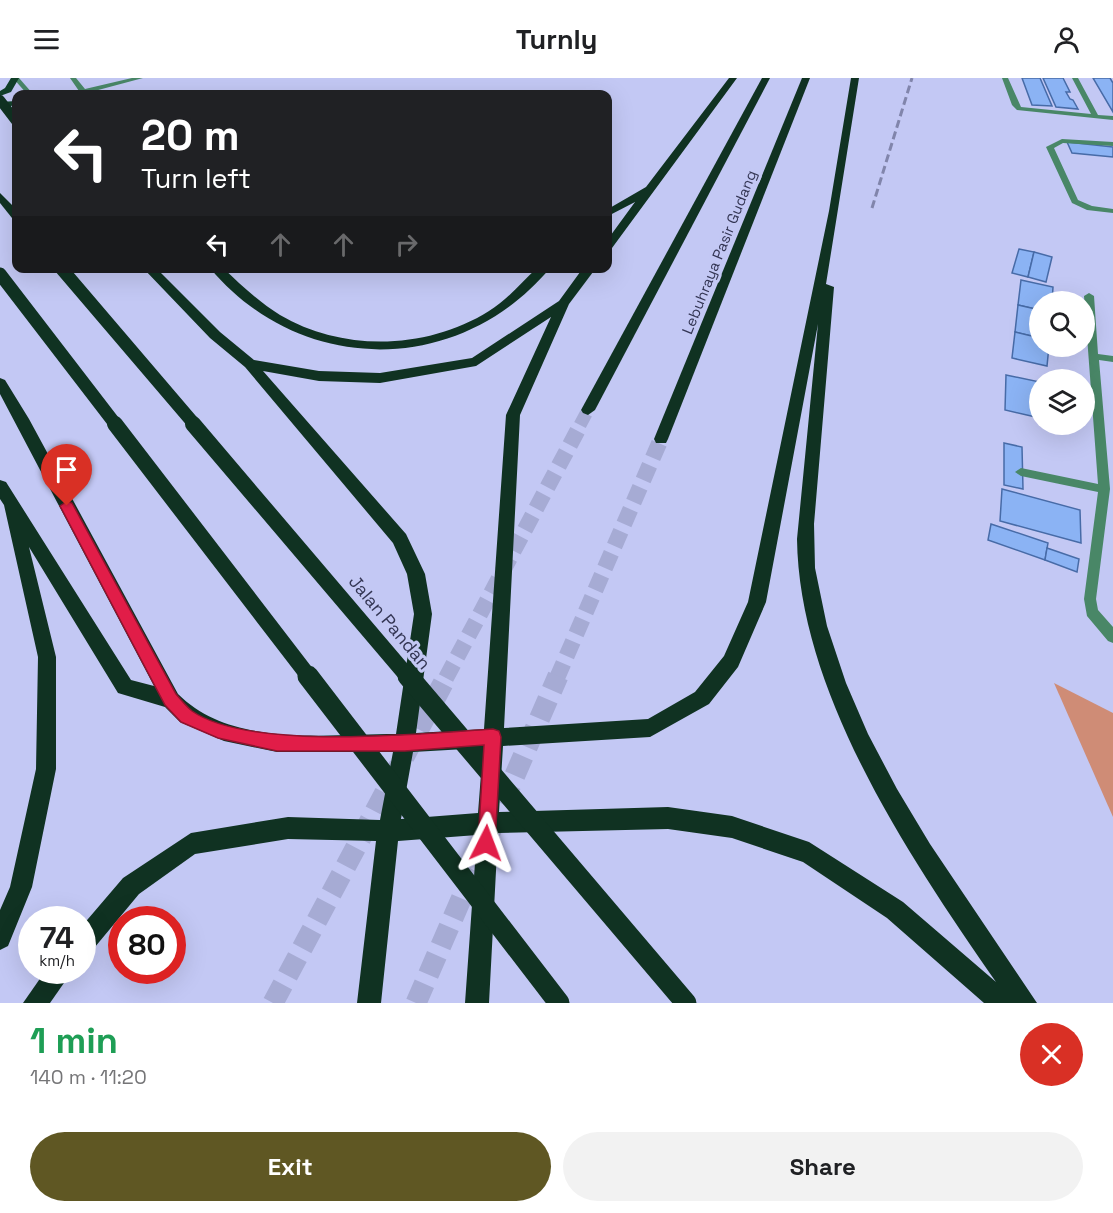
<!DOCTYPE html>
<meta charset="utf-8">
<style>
body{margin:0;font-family:"Space Grotesk",sans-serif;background:#f2f2f2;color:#202124;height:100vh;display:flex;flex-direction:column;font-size:22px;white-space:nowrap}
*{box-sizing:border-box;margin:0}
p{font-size:20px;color:#757577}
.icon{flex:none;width:33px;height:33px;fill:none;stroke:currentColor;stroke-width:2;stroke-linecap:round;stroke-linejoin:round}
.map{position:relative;height:925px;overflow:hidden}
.panel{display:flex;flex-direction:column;background:#fff;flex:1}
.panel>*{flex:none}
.banner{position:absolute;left:12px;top:12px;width:600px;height:183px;border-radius:12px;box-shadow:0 6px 24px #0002;background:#202124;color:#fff;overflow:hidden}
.fabs{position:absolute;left:1029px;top:213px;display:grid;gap:12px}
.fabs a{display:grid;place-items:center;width:66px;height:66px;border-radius:50%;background:#fff;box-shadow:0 6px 24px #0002;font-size:30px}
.speed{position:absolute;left:18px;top:828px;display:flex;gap:12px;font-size:30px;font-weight:700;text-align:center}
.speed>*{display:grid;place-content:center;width:78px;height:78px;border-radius:50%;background:#fff;box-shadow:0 6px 24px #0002;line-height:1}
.speed small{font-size:15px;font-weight:400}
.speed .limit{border:9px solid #d22;background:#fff;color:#111}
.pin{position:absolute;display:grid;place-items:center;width:51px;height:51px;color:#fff;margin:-62px -26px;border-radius:50% 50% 50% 0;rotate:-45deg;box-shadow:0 0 6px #0007}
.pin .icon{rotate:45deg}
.me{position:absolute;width:66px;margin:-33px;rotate:3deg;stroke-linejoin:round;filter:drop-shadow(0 0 4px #0008)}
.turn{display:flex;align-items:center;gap:21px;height:126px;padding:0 30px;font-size:27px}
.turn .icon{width:78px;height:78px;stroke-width:2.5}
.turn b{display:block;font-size:42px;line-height:51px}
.lanes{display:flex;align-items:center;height:57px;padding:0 30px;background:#0003;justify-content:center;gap:30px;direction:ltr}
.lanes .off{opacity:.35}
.round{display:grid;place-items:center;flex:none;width:63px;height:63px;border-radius:32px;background:#f2f2f2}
.overview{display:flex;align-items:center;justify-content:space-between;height:102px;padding:0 30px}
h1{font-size:36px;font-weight:600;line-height:45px;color:#1e9e55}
.action{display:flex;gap:12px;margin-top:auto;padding:12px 30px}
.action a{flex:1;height:69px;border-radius:36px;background:#5f5723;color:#fff;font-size:24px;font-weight:600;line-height:69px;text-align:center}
.action a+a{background:#f2f2f2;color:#202124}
header{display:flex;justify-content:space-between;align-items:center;height:78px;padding:0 30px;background:#fff;font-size:27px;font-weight:600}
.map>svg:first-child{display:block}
</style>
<header><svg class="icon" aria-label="menu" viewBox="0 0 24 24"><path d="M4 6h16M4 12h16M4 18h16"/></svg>Turnly<svg class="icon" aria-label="person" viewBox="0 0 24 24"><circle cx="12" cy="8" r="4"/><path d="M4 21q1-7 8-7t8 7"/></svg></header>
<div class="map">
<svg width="1113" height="925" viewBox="0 0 1113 925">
<rect width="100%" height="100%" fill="#c3c8f4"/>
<path fill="#cf8c76" d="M1054 605 1113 635V739Z"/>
<g fill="#8bb3f4" stroke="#476ba7" stroke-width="1.5">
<path d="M1022 0H1040L1052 28 1032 27Z"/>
<path d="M1043 0H1063L1070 14H1066L1070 21 1073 22 1078 31 1056 29Z"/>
<path d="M1093 0H1110L1113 5V34Z"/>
<path d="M1067 64 1113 69V79L1072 75Z"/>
<path d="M1019 171 1034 174 1028 199 1012 195Z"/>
<path d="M1034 174 1052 179 1046 204 1028 199Z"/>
<path d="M1021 202 1053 209 1052 224H1040V232L1018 227Z"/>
<path d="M1018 227 1040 232V260L1015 254Z"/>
<path d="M1015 254 1040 260V268H1049L1047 288 1012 280Z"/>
<path d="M1006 297 1040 304V340L1005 332Z"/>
<path d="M1004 365 1022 369 1023 411 1004 407Z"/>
<path d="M1002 411 1080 432 1081 465 1000 443Z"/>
<path d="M991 446 1048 465 1045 482 988 462Z"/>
<path d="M1047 470 1079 481 1077 494 1045 482Z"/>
</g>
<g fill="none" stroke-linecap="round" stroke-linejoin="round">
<path stroke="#a6abd4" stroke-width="13" stroke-dasharray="13 7" stroke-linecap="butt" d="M580 347 588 332"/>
<g stroke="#a6abd4" stroke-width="16" stroke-dasharray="16 8" stroke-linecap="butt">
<path d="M446 600 581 346"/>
<path d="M557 600 661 361"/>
</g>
<g stroke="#a6abd4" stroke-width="21" stroke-dasharray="21 10" stroke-linecap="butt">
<path d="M273 925 447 598"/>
<path d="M416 925 558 598"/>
</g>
<g fill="#498767" fill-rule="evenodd">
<path d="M1002 0H1008L1021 29 1091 36 1072 0H1078L1098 37 1113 38V42L1017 32 1012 27Z"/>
<path d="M1062 61 1113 64V68L1063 65 1054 70 1078 122 1092 128 1113 131V135L1087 132 1072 125 1046 69Z"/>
<path d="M1089 215 1094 218 1098 276 1113 278V284L1099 282 1110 411 1096 521 1098 532 1113 549V565L1108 563 1087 538 1084 521 1098 414 1021 398 1015 394 1021 390 1098 406 1084 218Z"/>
</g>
<g fill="#498767" fill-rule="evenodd">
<path d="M13 0H19L33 16H27Z"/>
<path d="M70 0H76L85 11 132 0H143L87 15 88 16H71L79 13Z"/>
</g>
<g fill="#12402a" fill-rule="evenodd">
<path d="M11 0H19L11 14 0 18V13L5 10Z"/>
<path d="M16 23V27L0 30V24Z"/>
</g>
<g fill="#103222" fill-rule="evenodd">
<path d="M729 0H737L612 170 608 171V161L635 124 608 138V131L646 109Z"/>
<path d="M762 0H770L595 332 588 337 583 335 581 332Z"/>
<path d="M802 0H810L668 361 666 365H656L654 361Z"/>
<path d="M851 0H859L826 206 834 209 814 446 815 490 827 548 846 605 868 656 897 711 930 766 1037 925H984L887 840 803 784 732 760 668 751 498 755 489 925H465L477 757 398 763 381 925H357L376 763 288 761 195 776 139 816 90 875 82 878V848L123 800 191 755 288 739 380 742 393 674H277L224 663 180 644 165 629 118 615 29 469 56 579V691L32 809 8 868 0 872V832L10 809 36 691 38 579 4 427 0 421V402L6 404 131 602 154 608 0 316V300L5 302 29 341 178 616C232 670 326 656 396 656L414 536 407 496 393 465 245 289 210 260 143 190H156L220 254 254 282 319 293 380 295 472 280 559 223 583 190H596L569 226 520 337 504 650 648 641 695 614 724 578 748 524 829 133ZM551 239 506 337 484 651 416 655 432 536 425 496 406 456 263 293 319 303 380 305 476 288ZM818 246 797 461C799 616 910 780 996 904L903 824 809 764 732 738 668 729 499 734 503 668 650 659 709 626 738 589 766 524ZM483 670 478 735 401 741 413 674Z"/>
<path d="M0 115 16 131V141L12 140 0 125Z"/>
<path d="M210 190H223C241 207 259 224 280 237 343 274 427 272 489 233 507 222 521 205 537 190H550C460 298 301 299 210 190Z"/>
<path d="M46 892H73L50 925H23Z"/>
</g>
<path stroke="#8185ab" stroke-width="3" stroke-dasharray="8 4" stroke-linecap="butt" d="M872 130 912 0"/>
<path stroke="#103222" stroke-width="10" d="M0 22 16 43"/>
<g stroke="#103222" stroke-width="13">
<path d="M61 190 195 347"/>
<path d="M0 196 116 347"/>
</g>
<g stroke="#103222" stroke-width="16">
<path d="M115 346 310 600"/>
<path d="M193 346 409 600"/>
</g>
<g stroke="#103222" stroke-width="21">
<path d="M308 598 559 925"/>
<path d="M408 598 686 925"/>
</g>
</g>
<path fill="#e11d48" stroke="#92132f" stroke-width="1.5" d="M67 423 72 425 176 616C181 622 187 629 192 633 249 673 423 656 493 651L499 653 501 659 495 765 493 772 486 774 480 772 478 765 484 667 405 673H277L218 660 181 644 165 627 60 428Z"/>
<g text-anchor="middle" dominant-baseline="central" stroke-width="6" stroke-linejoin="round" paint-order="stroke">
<g font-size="15" fill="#343654" stroke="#c3c8f4">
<text transform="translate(719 174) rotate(-68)">Lebuhraya Pasir Gudang</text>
</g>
<g font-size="18" fill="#343654" stroke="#c3c8f4">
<text transform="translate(390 544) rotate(50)">Jalan Pandan</text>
</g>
</g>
</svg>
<div class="fabs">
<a><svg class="icon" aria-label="search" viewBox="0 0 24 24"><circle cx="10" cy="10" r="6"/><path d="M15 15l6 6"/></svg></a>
<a><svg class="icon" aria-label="layers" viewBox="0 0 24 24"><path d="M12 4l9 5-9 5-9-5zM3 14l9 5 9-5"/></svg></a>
</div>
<div class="speed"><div>74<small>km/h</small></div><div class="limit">80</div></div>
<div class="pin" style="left:67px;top:428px;background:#d93025"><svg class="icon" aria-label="arrive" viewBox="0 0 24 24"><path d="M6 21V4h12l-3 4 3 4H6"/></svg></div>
<svg class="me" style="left:486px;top:765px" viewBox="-20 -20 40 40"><path d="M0-17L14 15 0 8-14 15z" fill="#e11d48" stroke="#fff" stroke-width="4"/></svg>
<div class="banner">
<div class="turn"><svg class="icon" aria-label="left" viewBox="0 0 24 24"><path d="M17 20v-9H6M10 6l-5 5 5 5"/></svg><div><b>20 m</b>Turn left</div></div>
<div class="lanes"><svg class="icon" aria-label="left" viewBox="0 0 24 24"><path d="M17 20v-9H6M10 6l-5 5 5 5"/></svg><svg class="icon off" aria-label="ahead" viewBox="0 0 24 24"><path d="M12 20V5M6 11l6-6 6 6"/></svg><svg class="icon off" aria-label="ahead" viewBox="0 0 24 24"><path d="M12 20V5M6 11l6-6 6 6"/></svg><svg class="icon off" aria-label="right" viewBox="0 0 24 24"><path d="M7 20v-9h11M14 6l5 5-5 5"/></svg></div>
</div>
</div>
<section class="panel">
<div class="overview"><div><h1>1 min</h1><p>140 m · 11:20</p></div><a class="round" style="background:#d93025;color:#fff"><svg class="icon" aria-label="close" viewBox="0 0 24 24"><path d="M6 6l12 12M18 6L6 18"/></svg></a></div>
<div class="action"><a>Exit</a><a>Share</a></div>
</section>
